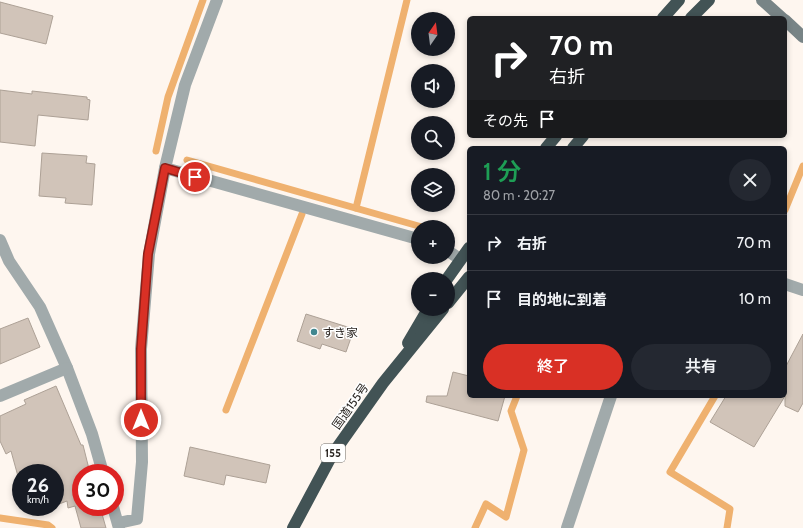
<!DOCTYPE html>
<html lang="ja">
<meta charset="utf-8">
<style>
body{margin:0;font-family:Cabin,"Noto Sans JP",sans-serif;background:#242831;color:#f1f3f6;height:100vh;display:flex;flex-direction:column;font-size:15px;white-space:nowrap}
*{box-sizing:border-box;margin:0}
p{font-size:13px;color:#9ea1a6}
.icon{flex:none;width:22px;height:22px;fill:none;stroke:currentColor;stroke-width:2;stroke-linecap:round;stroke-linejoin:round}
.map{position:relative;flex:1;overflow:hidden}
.drawer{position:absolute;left:467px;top:146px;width:320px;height:252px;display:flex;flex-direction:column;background:#171b24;border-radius:6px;box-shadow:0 2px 6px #0003}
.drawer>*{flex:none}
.hud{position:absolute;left:467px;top:16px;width:320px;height:122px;border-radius:6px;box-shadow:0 2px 6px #0003;background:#202124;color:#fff;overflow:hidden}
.needle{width:26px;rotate:14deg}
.buttons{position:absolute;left:411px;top:12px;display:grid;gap:8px}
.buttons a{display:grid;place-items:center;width:44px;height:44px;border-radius:50%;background:#171b24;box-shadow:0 2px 6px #0003;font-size:20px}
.speed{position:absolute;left:12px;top:464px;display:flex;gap:8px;font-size:20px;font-weight:700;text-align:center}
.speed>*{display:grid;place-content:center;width:52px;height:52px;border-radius:50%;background:#171b24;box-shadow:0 2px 6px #0003;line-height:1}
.speed small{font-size:10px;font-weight:400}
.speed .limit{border:6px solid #d22;background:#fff;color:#111}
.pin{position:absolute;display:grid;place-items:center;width:34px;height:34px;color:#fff;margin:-17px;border:2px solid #fff;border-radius:50%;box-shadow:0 1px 4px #0007}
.me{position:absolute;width:44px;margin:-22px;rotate:0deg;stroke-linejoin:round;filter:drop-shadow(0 0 3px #0008)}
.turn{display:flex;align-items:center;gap:14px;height:84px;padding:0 16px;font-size:18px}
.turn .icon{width:52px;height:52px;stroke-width:2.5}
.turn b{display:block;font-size:28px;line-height:34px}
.then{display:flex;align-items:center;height:38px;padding:0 16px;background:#0003;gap:8px;font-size:15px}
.round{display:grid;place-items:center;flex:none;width:42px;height:42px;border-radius:21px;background:#242831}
.summary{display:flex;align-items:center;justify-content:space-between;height:68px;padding:0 16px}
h1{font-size:24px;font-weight:600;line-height:30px;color:#1e9e55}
.cta{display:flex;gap:8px;margin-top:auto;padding:8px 16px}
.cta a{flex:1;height:46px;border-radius:24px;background:#d93025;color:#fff;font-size:16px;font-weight:600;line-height:46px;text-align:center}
.cta a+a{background:#242831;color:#f1f3f6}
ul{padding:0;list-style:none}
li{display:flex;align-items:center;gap:12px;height:56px;padding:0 16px;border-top:1px solid #363941}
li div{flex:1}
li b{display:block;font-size:15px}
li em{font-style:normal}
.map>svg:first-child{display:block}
</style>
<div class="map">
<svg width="803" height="528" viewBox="0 0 803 528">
<rect width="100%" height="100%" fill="#fef6ef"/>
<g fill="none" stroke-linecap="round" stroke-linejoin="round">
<g stroke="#efb16f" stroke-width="7">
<path d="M156 151 168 97 203 0"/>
<path d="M187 160 422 227"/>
<path d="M356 208 407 0"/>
<path d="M785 210 803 166"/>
<path d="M715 396 670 472 730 509 727 528"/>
<path d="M226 410 302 214"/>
<path d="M0 518 48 525 52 528"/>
<path d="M475 528 486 504 506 517 524 450 511 411 517 396"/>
</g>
</g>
<g fill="#d1c4b9" stroke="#ada196">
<path d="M0 2 53 16 46 44 0 33Z"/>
<path d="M0 90 32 94V91L87 97V99L90 100 88 120 38 115 35 146 0 142Z"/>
<path d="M42 153 87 156 86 163 95 164 92 205 65 203 66 198 39 196Z"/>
<path d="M306 314 354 329 346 352 322 344 320 349 297 341Z"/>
<path d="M28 318 40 347 0 364V329Z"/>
<path d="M803 334V403L798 412 785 406V368Z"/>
<path d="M453 372 469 376V396H505L498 421 426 402 427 396H447Z"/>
<path d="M56 386 81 445H83L90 473H81V507H100L106 528H81L75 506 68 508 67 501 59 504 55 491V470L46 473H21V480H19L11 451 6 454 0 441V416L26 404 24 400Z"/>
<path d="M726 396H785L754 447 710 422Z"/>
<path d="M190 447 270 465 266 483 226 475 224 485 184 476Z"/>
</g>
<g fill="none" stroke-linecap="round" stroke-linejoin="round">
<g stroke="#a1aaab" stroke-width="12">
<path d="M165 168 418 239"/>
<path d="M0 240 9 261 40 307 67 368 92 434 103 473"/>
<path d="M448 251 460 259"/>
<path d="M785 284 803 290"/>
<path d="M0 396 67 368"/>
<path d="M113 507 119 528"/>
<path d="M118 523 137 519 142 462 141 349 149 254 165 168 185 85 217 0"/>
<path d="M567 528 611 396"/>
</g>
<g stroke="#788486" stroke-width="12">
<path d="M762 0 782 18"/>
<path d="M785 20 803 37"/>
</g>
<g stroke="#425355" stroke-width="12">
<path d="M663 18 679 0"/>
<path d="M691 18 709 0"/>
<path d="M546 148 556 136"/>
<path d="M573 148 583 136"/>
<path d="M447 279 469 248"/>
<path d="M448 303 469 277"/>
<path d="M408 343 428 309"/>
<path d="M293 528 332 455 383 383 443 309"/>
</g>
</g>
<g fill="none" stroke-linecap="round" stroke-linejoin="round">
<defs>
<path id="route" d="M141 420V349L148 254 165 168 195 177"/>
</defs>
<use href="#route" stroke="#8d1f18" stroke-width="10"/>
<use href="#route" stroke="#d93025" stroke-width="7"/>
</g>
<circle fill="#408790" stroke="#fff" stroke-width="1.5" cx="314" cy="332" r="4"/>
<g text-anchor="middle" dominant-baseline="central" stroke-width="3" stroke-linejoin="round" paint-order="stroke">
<rect fill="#fff" stroke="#6b6865" stroke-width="1" x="321" y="444" width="24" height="18" rx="3"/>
<g font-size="11" font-weight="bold" fill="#2c2723">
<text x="333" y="453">155</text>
</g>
<g font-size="12" fill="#2c2723" stroke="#fff" text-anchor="start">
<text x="322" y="332">すき家</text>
</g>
<g font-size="12" fill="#2c2723" stroke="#fff">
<text transform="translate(350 406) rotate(-55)">国道155号</text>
</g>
</g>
</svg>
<div class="buttons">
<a><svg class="needle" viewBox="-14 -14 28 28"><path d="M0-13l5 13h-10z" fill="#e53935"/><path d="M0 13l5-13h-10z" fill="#9ea1a6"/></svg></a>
<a><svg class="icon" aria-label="sound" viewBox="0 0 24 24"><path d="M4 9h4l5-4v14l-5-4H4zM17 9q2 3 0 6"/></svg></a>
<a><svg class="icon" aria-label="search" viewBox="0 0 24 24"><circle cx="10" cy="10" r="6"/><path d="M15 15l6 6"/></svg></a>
<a><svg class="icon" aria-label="layers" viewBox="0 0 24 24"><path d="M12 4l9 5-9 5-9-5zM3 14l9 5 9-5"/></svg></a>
<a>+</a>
<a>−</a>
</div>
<div class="speed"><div>26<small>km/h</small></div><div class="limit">30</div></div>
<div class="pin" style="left:195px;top:177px;background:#d93025"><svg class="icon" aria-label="arrive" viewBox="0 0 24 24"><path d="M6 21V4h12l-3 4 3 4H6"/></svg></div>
<svg class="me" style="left:141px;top:420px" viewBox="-20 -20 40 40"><circle r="17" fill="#d93025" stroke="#fff" stroke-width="3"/><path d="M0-11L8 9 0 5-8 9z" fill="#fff"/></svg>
<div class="hud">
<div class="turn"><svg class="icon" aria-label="right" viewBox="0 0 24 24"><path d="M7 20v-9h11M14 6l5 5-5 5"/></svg><div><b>70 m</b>右折</div></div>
<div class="then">その先<svg class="icon" aria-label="arrive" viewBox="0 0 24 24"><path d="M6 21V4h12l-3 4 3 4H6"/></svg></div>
</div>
<section class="drawer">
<div class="summary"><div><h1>1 分</h1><p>80 m · 20:27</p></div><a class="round"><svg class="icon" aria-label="close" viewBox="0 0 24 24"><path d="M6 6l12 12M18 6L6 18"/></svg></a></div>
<ul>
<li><svg class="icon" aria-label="right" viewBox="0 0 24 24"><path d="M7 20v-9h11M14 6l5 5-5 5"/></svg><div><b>右折</b></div><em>70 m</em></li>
<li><svg class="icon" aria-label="arrive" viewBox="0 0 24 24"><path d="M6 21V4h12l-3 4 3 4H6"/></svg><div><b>目的地に到着</b></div><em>10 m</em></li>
</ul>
<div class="cta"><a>終了</a><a>共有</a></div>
</section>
</div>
